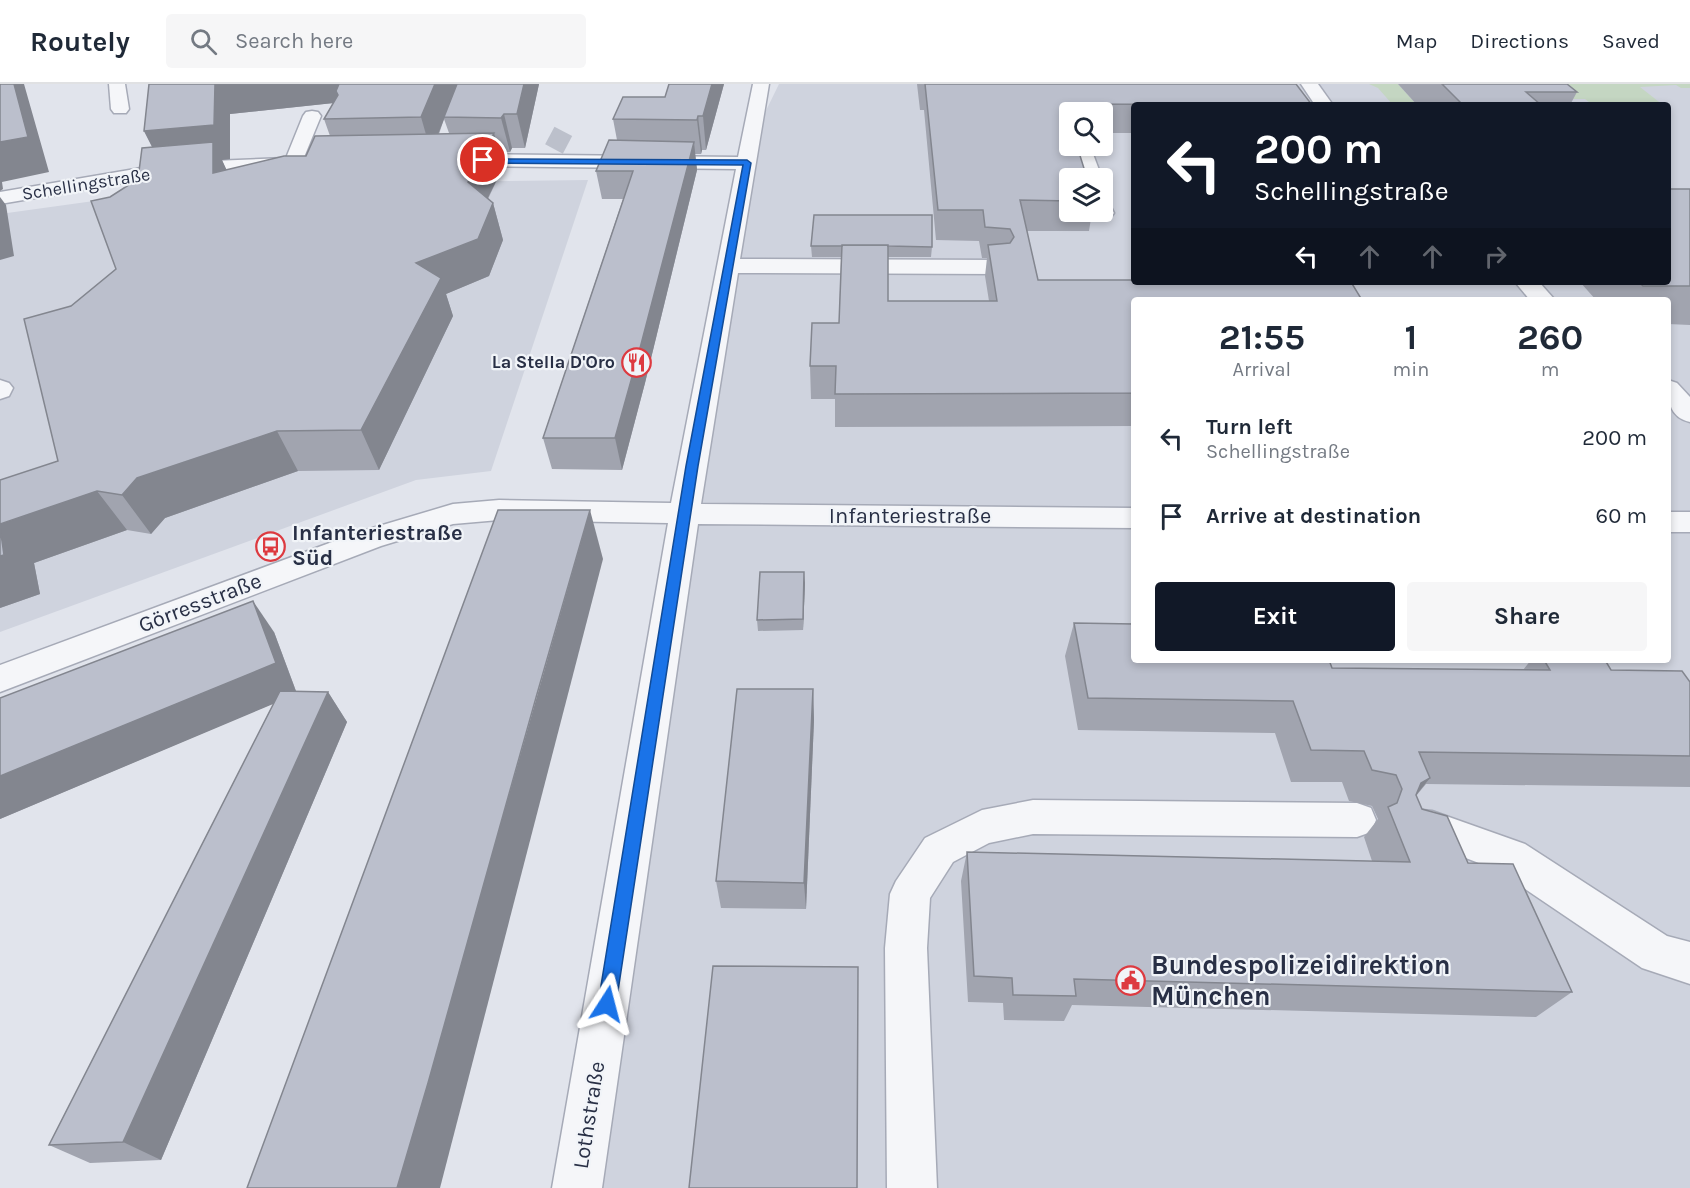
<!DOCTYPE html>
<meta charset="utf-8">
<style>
body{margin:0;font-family:Karla,sans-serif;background:#f6f6f7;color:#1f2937;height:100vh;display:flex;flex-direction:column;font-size:22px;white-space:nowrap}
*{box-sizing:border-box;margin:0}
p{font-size:20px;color:#747a83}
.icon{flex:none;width:33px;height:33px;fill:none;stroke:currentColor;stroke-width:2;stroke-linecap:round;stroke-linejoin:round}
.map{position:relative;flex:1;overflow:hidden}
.drawer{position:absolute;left:1131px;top:213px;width:540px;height:366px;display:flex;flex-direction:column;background:#fff;border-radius:6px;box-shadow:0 3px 9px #0003}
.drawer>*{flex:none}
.banner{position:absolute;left:1131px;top:18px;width:540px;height:183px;border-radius:6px;box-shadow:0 3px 9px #0003;background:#111827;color:#fff;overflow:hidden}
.tools{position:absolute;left:1059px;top:18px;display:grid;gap:12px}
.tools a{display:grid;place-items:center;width:54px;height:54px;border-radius:6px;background:#fff;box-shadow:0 3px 9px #0003;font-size:30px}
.pin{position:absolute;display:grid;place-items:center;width:51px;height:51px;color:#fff;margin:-26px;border:3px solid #fff;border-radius:50%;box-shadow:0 2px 6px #0007}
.me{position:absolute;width:66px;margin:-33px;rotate:9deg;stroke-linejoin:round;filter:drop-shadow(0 0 4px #0008)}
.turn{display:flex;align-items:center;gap:21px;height:126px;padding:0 24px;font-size:27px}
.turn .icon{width:78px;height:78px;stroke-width:2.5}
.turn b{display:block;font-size:42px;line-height:51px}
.lanes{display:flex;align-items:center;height:57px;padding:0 24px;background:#0003;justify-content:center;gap:30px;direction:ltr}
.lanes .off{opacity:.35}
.eta{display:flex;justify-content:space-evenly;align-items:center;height:102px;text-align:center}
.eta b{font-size:36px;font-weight:700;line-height:42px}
.primary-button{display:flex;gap:12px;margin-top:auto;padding:12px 24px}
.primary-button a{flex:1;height:69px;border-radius:6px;background:#111827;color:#fff;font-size:24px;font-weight:700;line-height:69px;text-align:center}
.primary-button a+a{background:#f6f6f7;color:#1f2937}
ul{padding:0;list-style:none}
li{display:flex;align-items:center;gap:18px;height:78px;padding:0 24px}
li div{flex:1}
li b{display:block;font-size:22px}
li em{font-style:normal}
header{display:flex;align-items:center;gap:36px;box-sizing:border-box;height:84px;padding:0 30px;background:#fff;border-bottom:2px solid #e0e1e3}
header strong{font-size:28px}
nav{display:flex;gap:33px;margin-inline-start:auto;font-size:21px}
.search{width:420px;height:54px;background:#f6f6f7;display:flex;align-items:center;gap:15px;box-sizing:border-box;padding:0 21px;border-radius:6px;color:#747a83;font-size:22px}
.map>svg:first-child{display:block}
</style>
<header>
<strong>Routely</strong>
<div class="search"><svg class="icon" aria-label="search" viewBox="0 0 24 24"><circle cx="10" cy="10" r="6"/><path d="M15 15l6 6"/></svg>Search here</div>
<nav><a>Map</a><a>Directions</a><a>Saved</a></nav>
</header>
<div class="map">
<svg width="1690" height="1104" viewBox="0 0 1690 1104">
<rect width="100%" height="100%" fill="#e1e4ec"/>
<g fill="#cfd3de" fill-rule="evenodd">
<path d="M779 0H1690V1104H585L740 80ZM1134 21H1668V198H1134ZM1070 28H1102V62H1070ZM1070 94H1102V128H1070ZM1134 216H1668V576H1134Z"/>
<path d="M588 96 491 387 416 396 0 548V130L130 112 333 99Z"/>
</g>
<g fill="#c4d6c2">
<path d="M1369 0H1398L1417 21H1393L1378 4Z"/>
<path d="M1514 0H1690V4H1681L1676 1 1640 3 1663 21H1593L1585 15H1530Z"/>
</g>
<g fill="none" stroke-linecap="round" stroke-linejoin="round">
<path stroke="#bcc0cb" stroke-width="20" stroke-dasharray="20 10" stroke-linecap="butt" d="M554 65 564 46"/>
<defs>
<g id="minor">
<path d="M109 0H125L129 25 126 29H114L111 25Z"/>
<path d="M753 0H769L740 175 997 176 1005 178 1008 183 1005 188 997 190 738 189 701 420 1134 424V444L698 440 602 1104H552L668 439 499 436 453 440 381 462 0 608V581L359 448 453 420 499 416 671 419 736 85 455 82 448 80 445 76 448 72 455 70 738 73Z"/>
<path d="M1301 0H1318L1333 21H1315Z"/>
<path d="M312 27 318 28 321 32 300 83 141 96 0 120V108L141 84 213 77 286 74 303 32 306 28Z"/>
<path d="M1072 62H1090L1102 94H1084Z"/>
<path d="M1102 117 1109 119 1114 129 1111 133 1104 135 1097 133 1094 129 1102 128Z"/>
<path d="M1515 198H1539L1555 216H1530Z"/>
<path d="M0 296 9 299 13 304 9 312 0 315Z"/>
<path d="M1668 296 1677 299 1690 313V338C1668 333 1668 315 1668 296Z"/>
<rect x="1668" y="428" width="22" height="20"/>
<path d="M1033 716 1357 719 1371 724 1376 736 1371 748 1357 753 1033 750 989 759 953 778 930 814 927 864 937 1104H887L885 864 890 810 896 797 925 754 982 726Z"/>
<path d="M1412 725 1432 727 1525 760 1667 852 1690 858V900L1642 884 1497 786 1432 761 1412 759 1398 754 1393 742 1398 730Z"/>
</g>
</defs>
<use href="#minor" stroke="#a6aab7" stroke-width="3"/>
<use href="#minor" fill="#f5f6f9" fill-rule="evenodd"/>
</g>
<g fill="#a1a4af" fill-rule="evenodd">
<path d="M149 0H539L525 64H512L510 68H499L503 83 488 115 493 119 503 156 489 192 446 210 453 232 379 386 298 387 165 434 151 450 127 446 34 479 40 510 0 524 58 377 71 222 116 185 110 113 138 95 152 63 144 47ZM333 19 324 35 330 52 306 72 226 86 222 76 230 75V30ZM444 35 449 49 439 50Z"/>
<path d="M724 0 706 66H702L701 70H695L697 86 645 299 622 386 552 385 543 354 623 115H602L596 87 617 56 613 35 665 13Z"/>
<path d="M917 0H1296L1134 21V49H1102V28H1070V128H1092L1089 147H1027L1038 196 1134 216V342L835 343V315H811L810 282 839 239 841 173H812L811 162 932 163 931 173H888V217H989L985 192 987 174H982L979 157 936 156 924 26H920Z"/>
<path d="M1398 0H1567L1577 8 1570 21H1417Z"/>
<path d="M1690 105V241L1668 240V216H1596L1580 198H1668Z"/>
<path d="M805 499 803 546 758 547 757 536Z"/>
<path d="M1074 539 1332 584 1523 586 1531 576H1605L1611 586 1690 598V703L1426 700 1416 712 1422 725 1468 779 1572 908 1536 933 1072 921 1064 937 1004 936 1003 919 968 918 961 797 967 768 1372 777 1364 753 1378 735 1372 722 1349 717 1342 698H1291L1275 649 1078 646 1065 572Z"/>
<path d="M274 548 296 607 328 608 347 638 161 1076 90 1079 49 1061 274 619 0 735V614Z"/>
<path d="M813 605 814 636 806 825 721 824 716 797Z"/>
</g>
<g fill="#83868f">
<path d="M14 0H24L49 88 2 98 3 105 0 107V58Z"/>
<path d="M215 0H345L334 19 230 30V75L222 76 230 93 162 82 144 47Z"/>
<path d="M435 0H458L431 68 421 33Z"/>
<path d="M524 0H539L525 64 517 30Z"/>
<path d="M712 0H724L706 66 703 32Z"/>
<path d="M504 30 512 64 510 68 501 34Z"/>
<path d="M698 32 702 66 701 70 697 36Z"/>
<path d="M494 49 503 83 478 134 468 98Z"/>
<path d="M694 58 697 86 645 299 622 386 615 354Z"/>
<path d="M0 113 6 121 14 172 0 176Z"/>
<path d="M493 119 503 156 489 192 446 210 453 232 379 386 361 346 416 179Z"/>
<path d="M277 347 298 387 165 434 151 450 122 411 137 394Z"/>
<path d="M97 407 127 446 34 479 40 510 0 524V440Z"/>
<path d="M590 426 603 475 440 1104H397Z"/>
<path d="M804 488 805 499 803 546V535Z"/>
<path d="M253 517 274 548 297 610 0 735V692Z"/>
<path d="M813 605 814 636 806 825 804 799Z"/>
<path d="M328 608 347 638 161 1076 123 1058Z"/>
<path d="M1430 694 1405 725 1421 699Z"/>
</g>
<g fill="#bbbfcc" stroke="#83868f" stroke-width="1.5">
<path d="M0 0H14L28 53 0 58Z"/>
<path d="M149 0H215L214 41 144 47Z"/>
<path d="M339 0H435L421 33 324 35 338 11 336 7Z"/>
<path d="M457 0H524L517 30H504L501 34 444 33Z"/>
<path d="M669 0H712L703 32H698L697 36 613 35 623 13H665Z"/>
<path d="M925 0H1296L1312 21 1064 20 1070 37V62H1077L1087 94H1070V117L1020 116 1038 196H1134V198H1351L1362 216H1134V309L835 310 836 282H810L812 239H839L842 161H888V217H997L988 161 1010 159 1014 153 1010 145 985 143 983 126H938Z"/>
<path d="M1442 0H1567L1577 8H1526L1541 21H1463Z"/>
<path d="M494 49 468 98 493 119 478 155 416 179 441 194 361 346 277 347 137 394 122 411 97 407 0 440V396L58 377 24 235 71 222 116 185 91 117 110 113 138 95 142 64 213 58V89L284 72H306L315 52Z"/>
<path d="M609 56 694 58 639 268 615 354H543L633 87H596Z"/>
<path d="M1668 105H1690V202H1643L1639 198H1668Z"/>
<path d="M814 131H932V163L888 162V161H842V162H811Z"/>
<path d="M498 426H590L537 610 428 999 397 1104H247Z"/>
<path d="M0 443 4 471 0 472Z"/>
<path d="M760 488H804L803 535 757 536Z"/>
<path d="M253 517 276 579 0 692V614Z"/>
<path d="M1074 539 1134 540V576H1329L1332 584 1550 586 1544 576H1605L1611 586 1682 587 1690 598V672L1419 668 1430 694 1421 699 1416 711 1422 725 1447 732 1468 779 1513 780 1572 908 1074 895 1076 912 1013 911 1012 894 974 892 967 768 1410 778 1388 723 1397 719 1402 705 1396 691 1372 686 1364 667 1311 666 1293 617 1088 614Z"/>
<path d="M737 605H813L804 799 716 797Z"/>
<path d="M280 607 328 608 123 1058 49 1061Z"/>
<path d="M713 882 858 883 857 1104H689Z"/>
</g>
<path fill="#1a73e8" stroke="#114b97" stroke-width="1.5" d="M480 75 747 76 751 79 698 382 616 920 613 926 607 929 600 926 598 920 686 382 743 81 483 79 479 76Z"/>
<defs>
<symbol id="restaurant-ring" viewBox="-11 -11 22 22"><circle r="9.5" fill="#f1f4f8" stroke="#dd3a40" stroke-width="1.5"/><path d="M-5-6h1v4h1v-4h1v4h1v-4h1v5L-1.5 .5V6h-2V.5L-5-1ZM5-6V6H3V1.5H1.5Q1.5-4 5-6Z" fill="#dd3a40"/></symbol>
<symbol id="bus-ring" viewBox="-11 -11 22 22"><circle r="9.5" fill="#f1f4f8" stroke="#dd3a40" stroke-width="1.5"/><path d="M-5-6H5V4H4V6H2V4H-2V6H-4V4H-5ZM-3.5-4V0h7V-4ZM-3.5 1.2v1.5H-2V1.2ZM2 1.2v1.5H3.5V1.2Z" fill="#dd3a40"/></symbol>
<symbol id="civic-ring" viewBox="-11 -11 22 22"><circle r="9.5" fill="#f1f4f8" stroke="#dd3a40" stroke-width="1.5"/><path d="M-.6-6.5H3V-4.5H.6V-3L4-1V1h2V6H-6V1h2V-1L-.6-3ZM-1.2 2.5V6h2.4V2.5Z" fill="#dd3a40"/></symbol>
</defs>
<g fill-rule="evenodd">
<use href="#restaurant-ring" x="620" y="262" width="33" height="33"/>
<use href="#bus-ring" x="254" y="446" width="33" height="33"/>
<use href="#civic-ring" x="1114" y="880" width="33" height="33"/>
</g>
<g text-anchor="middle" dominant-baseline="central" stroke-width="4.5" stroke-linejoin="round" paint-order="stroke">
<g font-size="18" fill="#282f45" stroke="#f1f4f8">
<text transform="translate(86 100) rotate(-9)">Schellingstraße</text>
</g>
<g font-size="18" font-weight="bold" fill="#282f45" stroke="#f1f4f8" text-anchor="end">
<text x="615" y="278">La Stella D'Oro</text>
</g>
<g font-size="22" fill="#282f45" stroke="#f1f4f8">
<text x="910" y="432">Infanteriestraße</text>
<text transform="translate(200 519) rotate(-21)">Görresstraße</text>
<text transform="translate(589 1031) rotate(-81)">Lothstraße</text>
</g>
<g font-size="22" font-weight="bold" fill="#282f45" stroke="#f1f4f8" text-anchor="start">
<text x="292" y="449">Infanteriestraße<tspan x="292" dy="25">Süd</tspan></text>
</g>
<g font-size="27" font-weight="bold" fill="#282f45" stroke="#f1f4f8" text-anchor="start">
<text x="1151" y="881">Bundespolizeidirektion<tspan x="1151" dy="31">München</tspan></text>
</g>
</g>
</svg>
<div class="tools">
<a><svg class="icon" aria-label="search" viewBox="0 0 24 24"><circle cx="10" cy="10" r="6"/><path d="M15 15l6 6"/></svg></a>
<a><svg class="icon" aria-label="layers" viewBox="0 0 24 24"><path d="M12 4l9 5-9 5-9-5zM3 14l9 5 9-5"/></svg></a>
</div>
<div class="pin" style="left:483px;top:76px;background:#d93025"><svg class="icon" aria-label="arrive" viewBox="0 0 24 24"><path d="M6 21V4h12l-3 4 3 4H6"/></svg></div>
<svg class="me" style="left:607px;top:920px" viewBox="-20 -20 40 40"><path d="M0-17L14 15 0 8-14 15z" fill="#1a73e8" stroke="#fff" stroke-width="4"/></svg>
<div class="banner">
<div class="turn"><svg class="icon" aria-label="left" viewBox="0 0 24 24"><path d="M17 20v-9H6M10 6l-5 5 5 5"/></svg><div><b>200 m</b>Schellingstraße</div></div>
<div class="lanes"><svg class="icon" aria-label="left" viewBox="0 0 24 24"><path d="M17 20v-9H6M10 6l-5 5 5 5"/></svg><svg class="icon off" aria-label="ahead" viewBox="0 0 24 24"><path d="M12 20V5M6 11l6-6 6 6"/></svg><svg class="icon off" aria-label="ahead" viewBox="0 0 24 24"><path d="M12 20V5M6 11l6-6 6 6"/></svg><svg class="icon off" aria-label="right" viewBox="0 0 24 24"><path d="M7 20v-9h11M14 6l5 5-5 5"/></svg></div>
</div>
<section class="drawer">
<div class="eta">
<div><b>21:55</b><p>Arrival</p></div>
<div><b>1</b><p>min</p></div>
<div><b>260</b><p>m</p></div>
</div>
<ul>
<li><svg class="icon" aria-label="left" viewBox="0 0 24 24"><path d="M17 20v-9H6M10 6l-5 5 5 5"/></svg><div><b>Turn left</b><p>Schellingstraße</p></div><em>200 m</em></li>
<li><svg class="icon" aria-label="arrive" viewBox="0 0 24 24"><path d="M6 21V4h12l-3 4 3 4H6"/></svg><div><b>Arrive at destination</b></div><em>60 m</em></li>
</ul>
<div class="primary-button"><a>Exit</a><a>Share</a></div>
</section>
</div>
